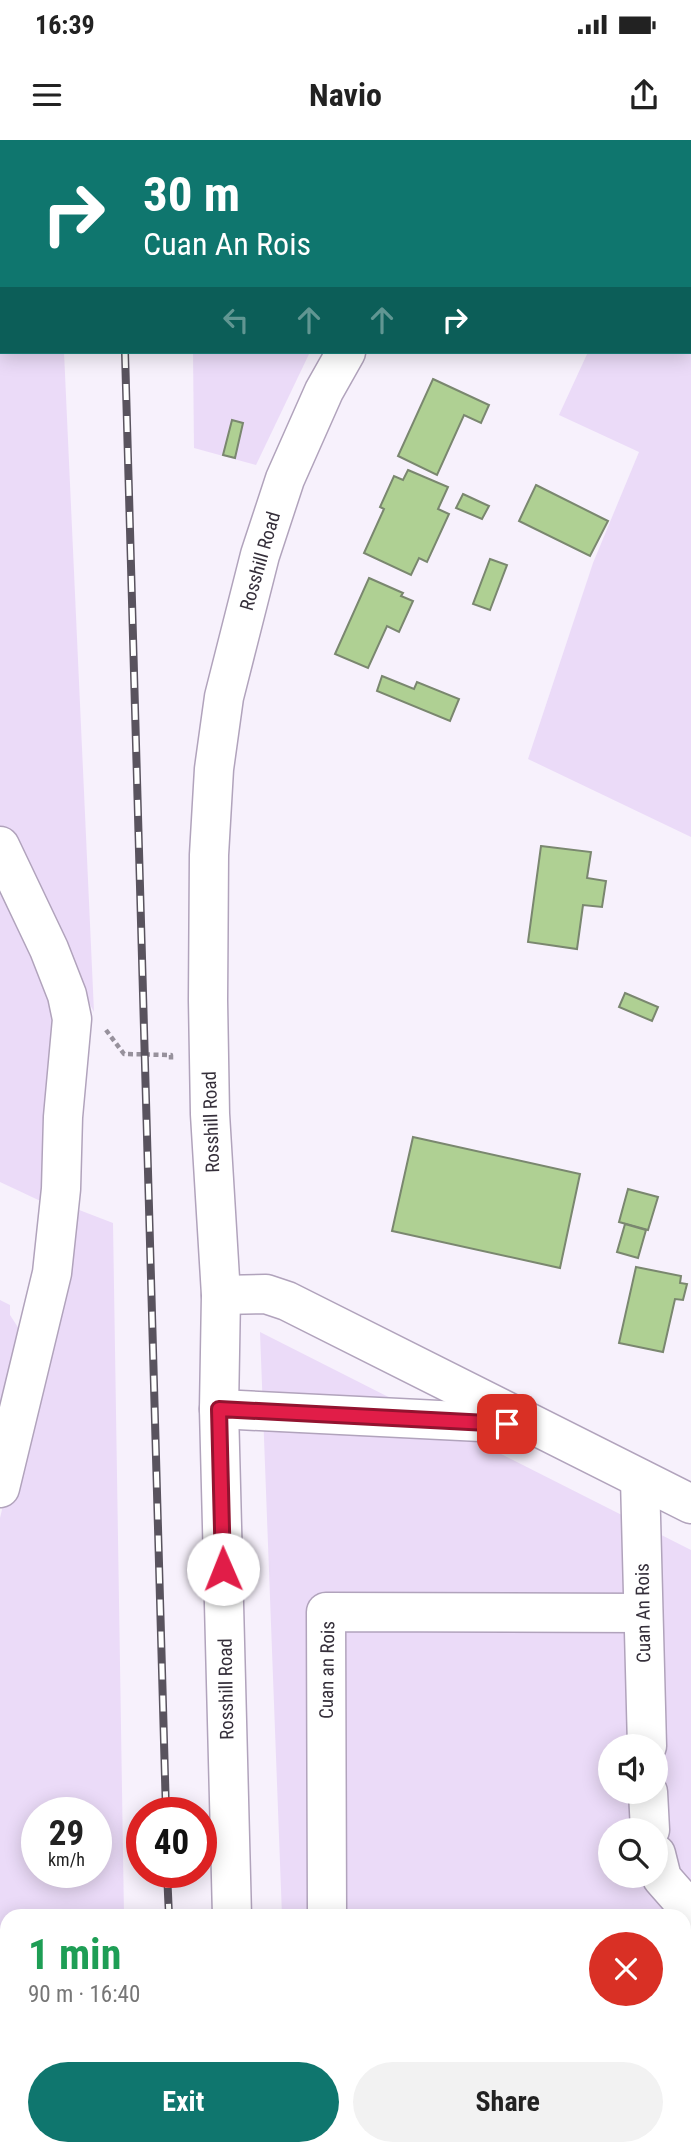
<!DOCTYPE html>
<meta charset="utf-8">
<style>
body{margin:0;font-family:"Roboto Condensed",sans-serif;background:#f2f2f2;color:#222;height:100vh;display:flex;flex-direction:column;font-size:26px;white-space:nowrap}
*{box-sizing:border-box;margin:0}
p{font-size:23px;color:#767676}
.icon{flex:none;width:38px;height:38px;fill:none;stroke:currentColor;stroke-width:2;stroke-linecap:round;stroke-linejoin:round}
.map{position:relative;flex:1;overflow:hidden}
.side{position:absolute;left:0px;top:1769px;width:691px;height:247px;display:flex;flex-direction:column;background:#fff;border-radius:21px 21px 0 0;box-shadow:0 4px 18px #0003}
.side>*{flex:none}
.banner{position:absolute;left:0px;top:0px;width:691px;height:214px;box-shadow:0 4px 18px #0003;background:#0f766e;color:#fff;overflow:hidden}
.tools{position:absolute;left:598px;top:1594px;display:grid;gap:14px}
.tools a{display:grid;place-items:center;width:70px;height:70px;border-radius:50%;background:#fff;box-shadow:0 4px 18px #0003;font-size:35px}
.speed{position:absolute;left:21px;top:1657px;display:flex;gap:14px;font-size:35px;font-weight:700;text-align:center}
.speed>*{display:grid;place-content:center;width:91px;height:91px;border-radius:50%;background:#fff;box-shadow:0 4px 18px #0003;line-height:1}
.speed small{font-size:18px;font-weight:400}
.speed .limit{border:10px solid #d22;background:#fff;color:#111}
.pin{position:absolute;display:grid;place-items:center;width:60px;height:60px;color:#fff;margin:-30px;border-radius:14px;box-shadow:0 4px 10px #0006}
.me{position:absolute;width:77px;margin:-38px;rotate:359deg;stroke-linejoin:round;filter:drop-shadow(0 0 5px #0008)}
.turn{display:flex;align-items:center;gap:24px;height:147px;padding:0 28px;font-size:32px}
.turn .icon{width:91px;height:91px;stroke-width:2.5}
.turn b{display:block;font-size:49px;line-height:60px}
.lanes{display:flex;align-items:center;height:66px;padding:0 28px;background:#0003;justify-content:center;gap:35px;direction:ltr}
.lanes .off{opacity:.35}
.round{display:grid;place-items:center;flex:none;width:74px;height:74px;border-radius:37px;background:#f2f2f2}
.overview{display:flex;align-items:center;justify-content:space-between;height:119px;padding:0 28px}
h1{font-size:42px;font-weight:700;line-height:52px;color:#1e9e55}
.button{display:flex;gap:14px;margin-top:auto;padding:14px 28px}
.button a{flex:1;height:80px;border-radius:42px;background:#0f766e;color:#fff;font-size:28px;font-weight:700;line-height:80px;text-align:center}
.button a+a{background:#f2f2f2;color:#222}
.status{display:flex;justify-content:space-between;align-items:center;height:49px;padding:0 35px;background:#fff;direction:ltr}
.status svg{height:19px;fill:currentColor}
header{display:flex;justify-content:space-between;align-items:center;height:91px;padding:0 28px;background:#fff;font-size:32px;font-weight:700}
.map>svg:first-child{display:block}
</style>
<div class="status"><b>16:39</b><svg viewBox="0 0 49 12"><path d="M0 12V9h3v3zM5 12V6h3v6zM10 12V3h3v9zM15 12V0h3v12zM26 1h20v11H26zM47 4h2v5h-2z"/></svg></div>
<header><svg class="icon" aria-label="menu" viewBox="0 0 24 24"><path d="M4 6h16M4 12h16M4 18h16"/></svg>Navio<svg class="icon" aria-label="share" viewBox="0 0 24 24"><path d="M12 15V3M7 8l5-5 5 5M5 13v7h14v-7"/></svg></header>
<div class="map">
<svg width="691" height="2015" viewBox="0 0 691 2015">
<rect width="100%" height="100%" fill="#f7f1fc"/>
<g fill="#ebdbf8" fill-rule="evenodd">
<path d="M0 0H54V2H2V212H64L94 872 0 691Z"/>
<path d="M205 0H426L205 2Z"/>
<path d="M691 84V697L528 619 593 423 639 312 559 275 588 212H690Z"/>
<path d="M193 212H310L256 325 194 308Z"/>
<path d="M0 724 61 853 49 1065 0 1042Z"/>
<path d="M74 1068 113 1083 124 1776H7V2009H127L128 2015H0V1378ZM37 1673H96V1732H37Z"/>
<path d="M0 1160 10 1165V1175L21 1192 0 1288Z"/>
<path d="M260 1192 691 1410V2015H293V2009H684V1776H282ZM611 1606H656V1652H611ZM611 1690H656V1736H611Z"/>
</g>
<g fill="#afd093" stroke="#7a876f" stroke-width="2">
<path d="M498 0H525L497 2Z"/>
<path d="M433 239 489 265 481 283 464 275 437 335 398 316Z"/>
<path d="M232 280 243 283 235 318 223 315Z"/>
<path d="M408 330 448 347 438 369 449 374 427 422 419 418 411 435 364 413 384 369 380 367 394 336 403 340Z"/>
<path d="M536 345 608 381 590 416 519 381Z"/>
<path d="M463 354 489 366 482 379 456 368Z"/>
<path d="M490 419 507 425 490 470 473 464Z"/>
<path d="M369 438 403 453 401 456 413 461 399 492 387 486 368 528 335 514Z"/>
<path d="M382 536 414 549 417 542 459 559 450 581 377 551Z"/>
<path d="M541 706 591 712 587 738 606 741 602 767 583 765 577 809 528 802Z"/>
<path d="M625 853 658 867 652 881 619 867Z"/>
<path d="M413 997 580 1034 560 1128 392 1091Z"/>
<path d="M628 1049 658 1057 648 1090 619 1082Z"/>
<path d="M625 1084 646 1090 638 1118 617 1112Z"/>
<path d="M636 1127 681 1136 680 1143 687 1144 683 1160 675 1159 663 1212 619 1203Z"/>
</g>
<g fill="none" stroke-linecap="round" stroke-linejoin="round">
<defs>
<g id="minor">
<path d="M463 2V0"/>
<path d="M0 706 49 809 67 855 72 879 63 977 61 1049 52 1133 0 1348"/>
<path d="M221 1155 266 1154 287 1161 691 1364"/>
<path d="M219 1269 518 1284"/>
<path d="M640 1339 647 1606"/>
<path d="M648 1652 650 1690"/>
<path d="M656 1714 662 1738 691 1771"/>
<path d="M232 1776 219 1269 221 1155 210 974 208 860 209 715 214 629 224 557 260 415 285 339 324 251 346 212"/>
<path d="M327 1776 326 1472 643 1473"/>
<path d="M684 1887 691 1888"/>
<path d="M238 2009V2015"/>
</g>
</defs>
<use href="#minor" stroke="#b1a3bc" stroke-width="41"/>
<path stroke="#97919c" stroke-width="4.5" stroke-dasharray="5 3.5" stroke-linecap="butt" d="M106 890 124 914 171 915V920"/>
<use href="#minor" stroke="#fff" stroke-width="38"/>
<defs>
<g id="rail">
<path d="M118 0V2"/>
<path d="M125 212 166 1673"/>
<path d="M167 1732 169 1776"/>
<path d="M175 2009V2015"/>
</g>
</defs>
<use href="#rail" stroke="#59535e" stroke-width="8"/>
<use href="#rail" stroke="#fff" stroke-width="5" stroke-dasharray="16" stroke-linecap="butt"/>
</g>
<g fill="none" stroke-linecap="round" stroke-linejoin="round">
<defs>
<path id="route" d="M223 1429 219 1269 507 1284"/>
</defs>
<use href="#route" stroke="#92132f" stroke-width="18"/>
<use href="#route" stroke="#e11d48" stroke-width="12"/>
</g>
<g text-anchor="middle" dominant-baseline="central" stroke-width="5" stroke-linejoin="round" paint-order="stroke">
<g font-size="19" fill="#352f3a" stroke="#fff">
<text transform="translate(260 421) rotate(-74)">Rosshill Road</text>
<text transform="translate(211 982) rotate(-92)">Rosshill Road</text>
<text transform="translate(643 1473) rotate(-91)">Cuan An Rois</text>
<text transform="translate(327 1530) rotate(-89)">Cuan an Rois</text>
<text transform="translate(226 1549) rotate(-91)">Rosshill Road</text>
</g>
</g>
</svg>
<div class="tools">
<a><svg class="icon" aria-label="sound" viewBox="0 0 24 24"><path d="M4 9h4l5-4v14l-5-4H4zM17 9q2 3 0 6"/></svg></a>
<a><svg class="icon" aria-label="search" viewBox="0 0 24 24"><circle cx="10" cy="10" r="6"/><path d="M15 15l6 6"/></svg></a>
</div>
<div class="speed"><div>29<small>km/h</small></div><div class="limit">40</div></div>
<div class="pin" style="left:507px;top:1284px;background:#d93025"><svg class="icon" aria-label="arrive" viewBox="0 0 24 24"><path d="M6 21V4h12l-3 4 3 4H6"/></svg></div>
<svg class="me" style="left:223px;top:1429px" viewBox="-20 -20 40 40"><circle r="19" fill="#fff"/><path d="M0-13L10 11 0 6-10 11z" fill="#e11d48"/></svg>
<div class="banner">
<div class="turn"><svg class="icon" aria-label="right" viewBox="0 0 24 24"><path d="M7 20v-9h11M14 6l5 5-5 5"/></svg><div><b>30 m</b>Cuan An Rois</div></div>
<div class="lanes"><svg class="icon off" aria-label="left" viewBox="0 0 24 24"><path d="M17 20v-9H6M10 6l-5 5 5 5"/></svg><svg class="icon off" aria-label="ahead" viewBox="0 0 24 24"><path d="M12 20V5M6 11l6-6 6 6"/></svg><svg class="icon off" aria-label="ahead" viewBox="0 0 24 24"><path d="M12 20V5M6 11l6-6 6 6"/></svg><svg class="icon" aria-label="right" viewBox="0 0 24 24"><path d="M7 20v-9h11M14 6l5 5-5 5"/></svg></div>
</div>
<section class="side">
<div class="overview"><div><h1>1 min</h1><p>90 m · 16:40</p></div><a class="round" style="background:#d93025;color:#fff"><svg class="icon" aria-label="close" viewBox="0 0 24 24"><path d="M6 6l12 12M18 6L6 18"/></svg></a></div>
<div class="button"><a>Exit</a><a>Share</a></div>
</section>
</div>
